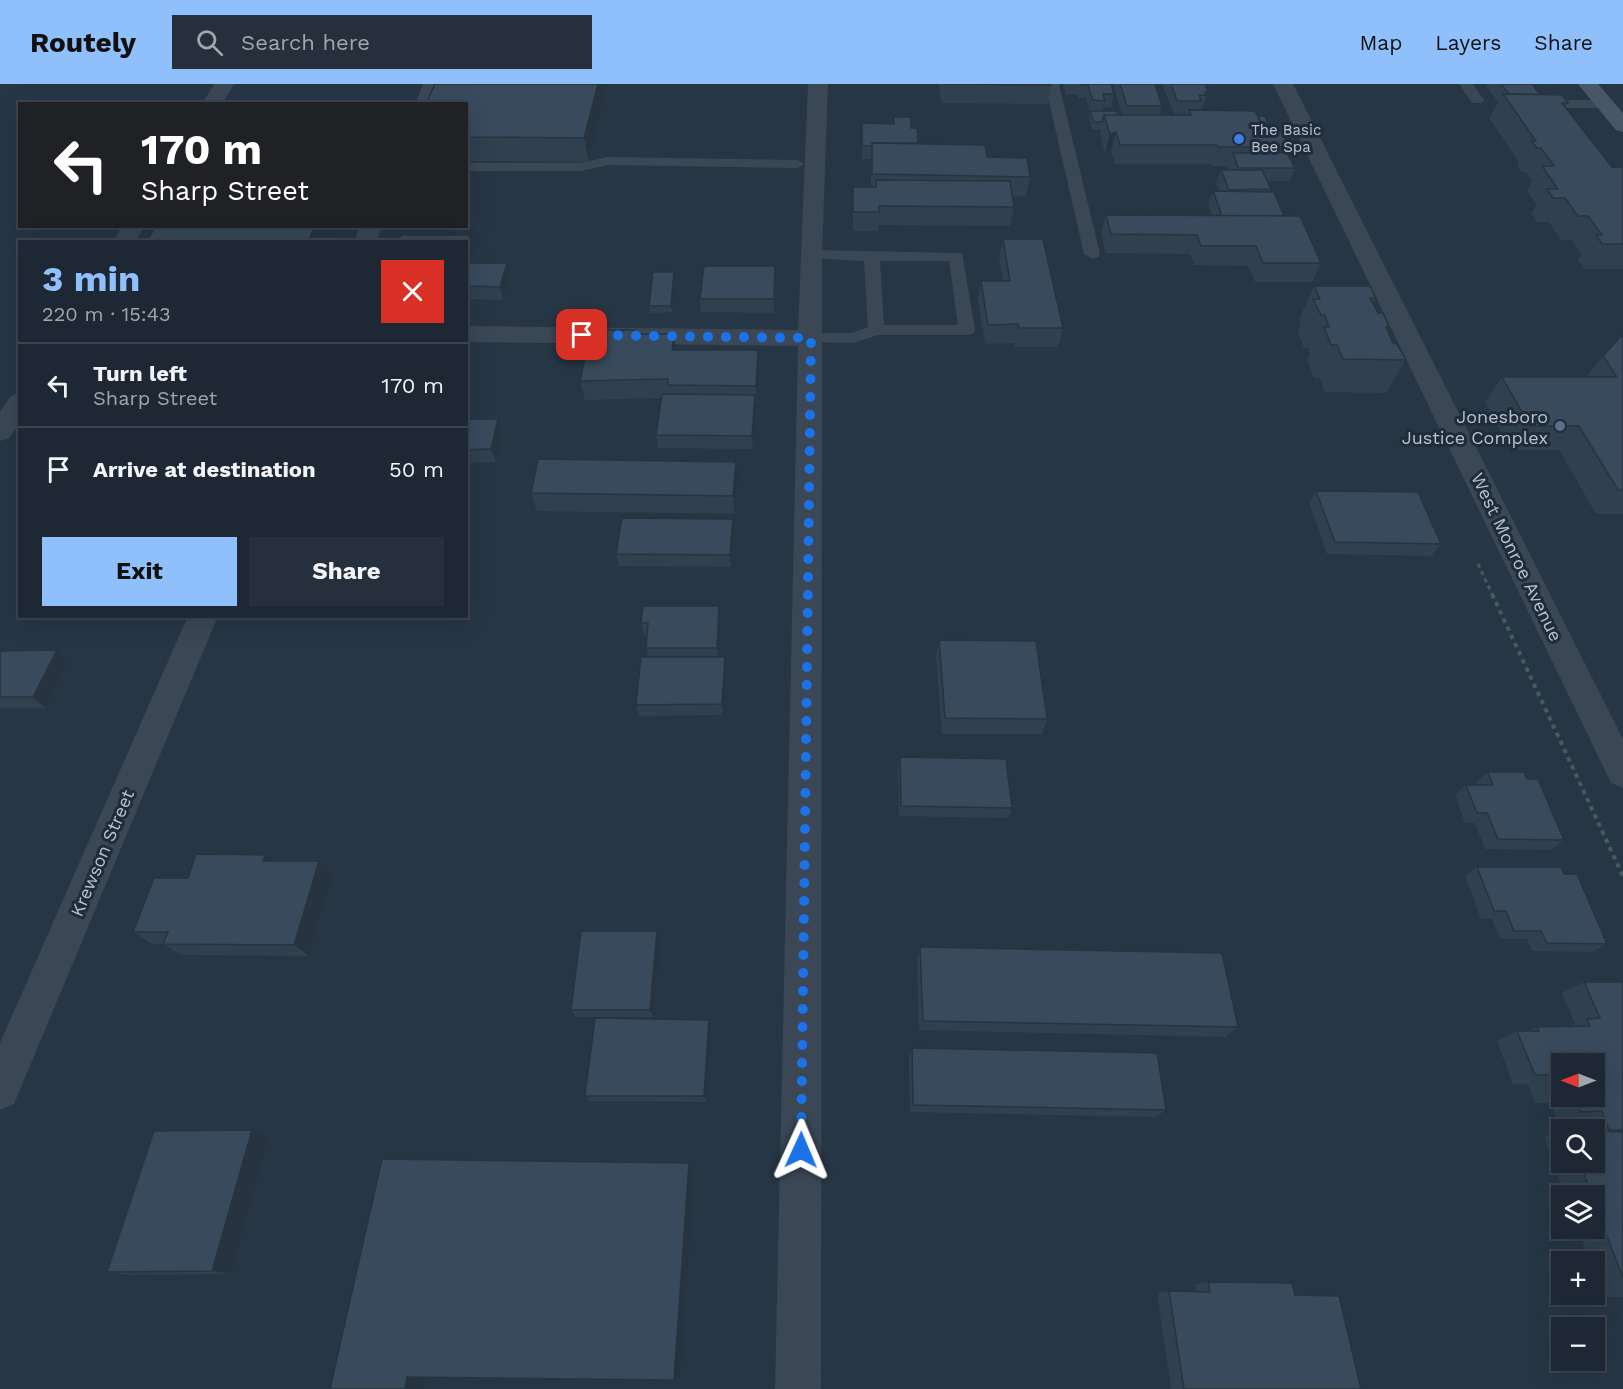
<!DOCTYPE html>
<meta charset="utf-8">
<style>
body{margin:0;font-family:"Work Sans",sans-serif;background:#25303c;color:#f1f3f6;height:100vh;display:flex;flex-direction:column;font-size:22px;white-space:nowrap}
*{box-sizing:border-box;margin:0}
p{font-size:20px;color:#a0a6ac}
.icon{flex:none;width:33px;height:33px;fill:none;stroke:currentColor;stroke-width:2;stroke-linecap:round;stroke-linejoin:round}
.map{position:relative;flex:1;overflow:hidden}
.sheet{position:absolute;left:18px;top:156px;width:450px;height:378px;display:flex;flex-direction:column;background:#1d2834;border-radius:0px;box-shadow:0 6px 24px #0002,0 0 0 2px #3b444f}
.sheet>*{flex:none}
.guide{position:absolute;left:18px;top:18px;width:450px;height:126px;border-radius:0px;box-shadow:0 6px 24px #0002,0 0 0 2px #3b444f;background:#202124;color:#fff;overflow:hidden}
.needle{width:39px;rotate:270deg}
.controls{position:absolute;left:1551px;top:969px;display:grid;gap:12px}
.controls a{display:grid;place-items:center;width:54px;height:54px;border-radius:0px;background:#1d2834;box-shadow:0 6px 24px #0002,0 0 0 2px #3b444f;font-size:30px}
.pin{position:absolute;display:grid;place-items:center;width:51px;height:51px;color:#fff;margin:-26px;border-radius:12px;box-shadow:0 3px 9px #0006}
.me{position:absolute;width:66px;margin:-33px;rotate:1deg;stroke-linejoin:round;filter:drop-shadow(0 0 4px #0008)}
.turn{display:flex;align-items:center;gap:21px;height:126px;padding:0 24px;font-size:27px}
.turn .icon{width:78px;height:78px;stroke-width:2.5}
.turn b{display:block;font-size:42px;line-height:51px}
.round{display:grid;place-items:center;flex:none;width:63px;height:63px;border-radius:0px;background:#25303c}
.headline{display:flex;align-items:center;justify-content:space-between;height:102px;padding:0 24px}
h1{font-size:36px;font-weight:700;line-height:45px;color:#90c0fc}
.action{display:flex;gap:12px;margin-top:auto;padding:12px 24px}
.action a{flex:1;height:69px;border-radius:0px;background:#90c0fc;color:#111;font-size:24px;font-weight:700;line-height:69px;text-align:center}
.action a+a{background:#25303c;color:#f1f3f6}
ul{padding:0;list-style:none}
li{display:flex;align-items:center;gap:18px;height:84px;padding:0 24px;border-top:2px solid #3b444f}
li div{flex:1}
li b{display:block;font-size:22px}
li em{font-style:normal}
header{display:flex;align-items:center;gap:36px;box-sizing:border-box;height:84px;padding:0 30px;background:#90c0fc;color:#111}
header strong{font-size:28px}
nav{display:flex;gap:33px;margin-inline-start:auto;font-size:21px}
.search{width:420px;height:54px;background:#25303c;display:flex;align-items:center;gap:15px;box-sizing:border-box;padding:0 21px;border-radius:0px;color:#a0a6ac;font-size:22px}
.map>svg:first-child{display:block}
</style>
<header>
<strong>Routely</strong>
<div class="search"><svg class="icon" aria-label="search" viewBox="0 0 24 24"><circle cx="10" cy="10" r="6"/><path d="M15 15l6 6"/></svg>Search here</div>
<nav><a>Map</a><a>Layers</a><a>Share</a></nav>
</header>
<div class="map">
<svg width="1623" height="1305" viewBox="0 0 1623 1305">
<rect width="100%" height="100%" fill="#273645"/>
<g fill="none" stroke-linecap="round" stroke-linejoin="round">
<path stroke="#425d5e" stroke-width="3" stroke-dasharray="4 4" stroke-linecap="butt" d="M1478 480 1493 512"/>
<path stroke="#425d5e" stroke-width="4" stroke-dasharray="4.5 4.5" stroke-linecap="butt" d="M1492 510 1623 792"/>
<g fill="#3b4755" fill-rule="evenodd">
<path d="M1045 0H1059L1100 170 1098 173 1092 175 1084 170Z"/>
<path d="M1459 0H1473L1484 16 1482 19H1472Z"/>
<path d="M1516 0H1530L1541 16H1604L1611 20 1604 24H1537L1532 23Z"/>
<path d="M608 73 797 76 804 80 797 84 608 81 581 87H466V79H581Z"/>
<path d="M811 166 962 169 975 246 973 250 967 251H878L853 259 805 258 803 254 805 250 811 249H852L868 243 864 177 805 174 803 171ZM880 177H949L958 241H884Z"/>
</g>
<g fill="#3b4755" fill-rule="evenodd">
<path d="M214 0H234L222 20H202Z"/>
<path d="M423 0H443L435 20H415Z"/>
<path d="M808 0H828L822 171 821 1305H775L798 262 466 258V242L798 246Z"/>
<path d="M1273 0H1293L1623 655V704L1611 699Z"/>
<path d="M122 142H144L136 158H113Z"/>
<path d="M360 142H382L376 158H354Z"/>
<path d="M20 309V339L9 354 0 357V328L11 312Z"/>
<path d="M188 532H218L14 1020 0 1026V959Z"/>
</g>
<path fill="#495668" fill-rule="evenodd" d="M1578 0H1598L1623 29V48L1616 46Z"/>
</g>
<g fill="#30404f" fill-rule="evenodd">
<path d="M435 0H608L589 78 466 77V20Z"/>
<path d="M939 0H1051V1L1048 20 941 19Z"/>
<path d="M1063 0H1111L1114 10 1111 23H1103V27L1122 31 1114 4 1115 0H1155L1162 22 1159 31H1187L1188 30H1174L1162 0H1205L1208 8 1204 21H1203L1202 24H1199L1198 26 1258 32 1268 39 1266 43 1289 63 1287 69 1295 84 1290 97H1267L1271 105V108L1284 132 1321 179 1312 198H1255L1248 182 1194 181 1190 170 1106 169 1101 150 1106 131H1212L1208 120 1213 107H1220L1216 99 1221 86H1229L1228 82H1212L1211 80H1115L1111 67 1105 69 1100 50 1101 45H1092L1089 33 1090 29 1086 14H1078L1077 10H1066Z"/>
<path d="M1485 0H1532L1540 11 1568 19 1565 23 1612 83 1623 84V185H1584L1578 176 1582 171 1572 156H1561L1549 138H1537L1531 129 1537 121 1527 107 1532 97 1526 88H1522L1517 81 1519 78 1489 34 1498 19Z"/>
<path d="M894 33 911 44 918 59 987 73 1030 93 1026 112H1012L1014 123 1010 142 878 141V147H853V103H871V75H862V39L893 40Z"/>
<path d="M1003 155 1063 244 1058 263H1015L1014 259 985 260 978 216 981 197H1003L999 174Z"/>
<path d="M466 158 474 164 469 179 511 193 503 216 466 215Z"/>
<path d="M674 188 675 194 672 228 650 229 649 222Z"/>
<path d="M775 195 774 229 701 228 700 215Z"/>
<path d="M1314 202 1376 214 1373 220 1393 259 1406 276 1386 309 1325 308 1320 294H1314L1307 276 1310 270 1308 264H1304L1298 248 1301 241 1299 235Z"/>
<path d="M635 246 636 250 676 266 759 285 753 365 658 364 656 351 662 314 585 316 580 297Z"/>
<path d="M1623 250V430H1596L1559 366H1511L1485 318 1502 293H1586L1603 272Z"/>
<path d="M466 335 503 348 496 378 466 379Z"/>
<path d="M738 397 735 430 537 427 531 409Z"/>
<path d="M1316 407 1441 460 1431 472 1327 470 1309 419Z"/>
<path d="M734 447 731 483 619 482 616 470Z"/>
<path d="M721 534 718 573 726 585 723 631 639 632 636 621 648 573 646 564 647 551H644L641 539Z"/>
<path d="M939 556 1047 635 1042 650H942L936 573Z"/>
<path d="M57 566 69 578 46 624H0V567Z"/>
<path d="M900 673 1012 724 1008 734 899 732 898 684Z"/>
<path d="M1488 688 1527 695 1564 756 1551 766 1485 765 1475 739H1465L1455 711 1466 701H1477L1476 698Z"/>
<path d="M272 777 333 790 309 872 181 871 163 860H152L133 848 188 794Z"/>
<path d="M1477 783 1564 790 1607 860 1592 868 1532 867 1527 855H1500L1492 835H1481L1465 792Z"/>
<path d="M657 847 660 856 654 933H576L571 926Z"/>
<path d="M920 863 1238 943 1225 953 919 946 917 874Z"/>
<path d="M1584 898H1623V1213H1602L1594 1193V1178H1589L1577 1144H1594V1112H1565L1544 1053 1562 1048V1078H1594V1046H1582L1577 1035H1557L1551 1019H1535L1528 1000H1513L1497 957 1517 947H1527L1537 943 1569 942 1575 940 1562 909ZM1562 980 1594 1012H1562Z"/>
<path d="M711 942 706 1018 590 1017 585 1012Z"/>
<path d="M912 964 1166 1026 1155 1033 910 1028 909 973Z"/>
<path d="M252 1046 269 1053 232 1190 131 1191 107 1188Z"/>
<path d="M1208 1198 1295 1211 1361 1305H1171L1157 1209 1169 1207 1196 1208 1195 1200Z"/>
</g>
<g fill="#273440">
<path d="M598 0H608L589 78 584 54Z"/>
<path d="M1116 48 1111 67 1105 69 1110 50Z"/>
<path d="M315 142H337L330 158H308Z"/>
<path d="M470 151 474 164 466 187V162Z"/>
<path d="M507 179 511 193 503 216 500 203Z"/>
<path d="M674 188 675 194 672 228 671 222Z"/>
<path d="M674 250 676 269 672 266Z"/>
<path d="M758 266 759 285 757 321 756 302Z"/>
<path d="M755 311 756 324 753 365 752 352Z"/>
<path d="M498 335 503 348 496 378 491 365Z"/>
<path d="M736 378 738 397 735 430 733 412Z"/>
<path d="M733 435 734 447 731 483 730 471Z"/>
<path d="M719 522 721 534 718 575 717 564Z"/>
<path d="M57 566 69 578 46 624 33 613Z"/>
<path d="M725 573 726 585 723 631 722 620Z"/>
<path d="M265 771 280 784 263 777Z"/>
<path d="M319 777 333 790 309 872 294 861Z"/>
<path d="M657 847 660 856 654 933 650 926Z"/>
<path d="M709 936 711 942 706 1018 704 1012Z"/>
<path d="M252 1046 269 1053 232 1190 212 1187Z"/>
<path d="M689 1079 694 1087 680 1294 674 1296Z"/>
<path d="M425 1292 423 1305H405L407 1293Z"/>
</g>
<g fill="#384a5c" stroke="#273440" stroke-width="1.5">
<path d="M435 0H598L584 54 466 53V20H426Z"/>
<path d="M943 0H1051V1Z"/>
<path d="M1081 0H1111L1114 10H1103L1105 17 1093 16 1088 1H1081Z"/>
<path d="M1120 0H1155L1162 22H1127Z"/>
<path d="M1171 0H1205L1208 8H1205L1206 11H1199L1201 17H1177Z"/>
<path d="M1501 0H1532L1540 11 1509 10Z"/>
<path d="M1503 10 1562 11 1568 19H1562L1612 83H1622L1623 84V160H1602L1596 151H1602L1588 132H1578L1565 114H1553L1547 105H1558L1542 82H1554L1541 64H1537L1531 57H1536Z"/>
<path d="M1189 26 1255 27 1263 43H1279L1289 63H1219L1217 61H1120L1116 48 1110 50 1104 31H1191Z"/>
<path d="M1090 27H1117L1118 31H1104L1102 38H1094Z"/>
<path d="M1258 32H1265L1268 39H1261Z"/>
<path d="M894 33H911V44H917L918 59H872V62H862V39L894 40Z"/>
<path d="M872 59 985 61 987 73 1027 74 1030 93 872 90Z"/>
<path d="M1233 69H1287L1295 84H1238Z"/>
<path d="M1221 86H1262L1271 105 1229 106Z"/>
<path d="M876 96 1010 97 1014 123 879 122V128H853V103H876Z"/>
<path d="M1213 107 1274 108 1284 132H1222Z"/>
<path d="M1106 131 1300 132 1321 179H1263L1256 162H1201L1197 151 1111 150Z"/>
<path d="M156 142H315L308 158H146Z"/>
<path d="M401 151H470L466 162V158H398Z"/>
<path d="M1003 155H1043L1063 244H1019L1018 240 988 241 981 197H1010Z"/>
<path d="M466 179H507L500 203 466 202Z"/>
<path d="M704 182H775L774 215H700Z"/>
<path d="M653 188H674L671 222H649Z"/>
<path d="M1314 202H1370L1376 214H1370L1378 229H1383L1389 243H1386L1393 259 1397 260 1406 276 1343 275 1337 261H1331L1324 243H1329L1325 231H1321L1313 215H1320Z"/>
<path d="M591 246H635V250H674L672 266H758L756 302 668 301V295L580 297Z"/>
<path d="M1623 250V406H1618L1579 342H1530L1502 293H1617L1603 272Z"/>
<path d="M662 310 755 311 752 352 656 351Z"/>
<path d="M466 335H498L491 365 466 366Z"/>
<path d="M538 375 736 378 733 412 531 409Z"/>
<path d="M1316 407 1418 408 1441 460 1335 458Z"/>
<path d="M622 434 733 435 730 471 616 470Z"/>
<path d="M643 522H719L717 564H646L648 539H641Z"/>
<path d="M939 556 1036 557 1047 635 945 634Z"/>
<path d="M57 566 33 613H0V567Z"/>
<path d="M641 573H725L722 620 636 621Z"/>
<path d="M900 673 1006 675 1012 724 901 722Z"/>
<path d="M1488 688H1524L1527 695H1538L1564 756 1498 755 1487 729H1477L1466 701H1493Z"/>
<path d="M196 770 265 771 263 777H319L294 861 163 860 168 848H133L154 794H188Z"/>
<path d="M1477 783H1561L1564 790H1577L1607 860 1547 859 1541 847H1514L1506 827H1494Z"/>
<path d="M581 847H657L650 926H571Z"/>
<path d="M920 863 1222 869 1238 943 923 937Z"/>
<path d="M1584 898H1623V1046H1609L1602 1027 1581 1028 1574 1012H1594V980H1562V1011H1558L1550 991H1535L1517 947H1539L1537 943 1590 942 1587 935 1600 934Z"/>
<path d="M595 934 709 936 704 1012H585Z"/>
<path d="M912 964 1157 969 1166 1026 913 1021Z"/>
<path d="M252 1046 212 1187 107 1188 154 1047Z"/>
<path d="M1594 1047 1623 1048V1194L1594 1118V1112H1592L1580 1078H1594Z"/>
<path d="M382 1075 689 1079 674 1296 407 1293 405 1305H330Z"/>
<path d="M1208 1198 1292 1199 1295 1211 1339 1212 1361 1305H1184L1169 1207 1210 1208Z"/>
</g>
<g fill="none" stroke-linecap="round" stroke-linejoin="round">
<path stroke="#1a73e8" stroke-width="10" stroke-dasharray="0 18" d="M582 251 811 254 801 1066"/>
</g>
<circle fill="#3f7fe0" stroke="#202c3a" stroke-width="2" cx="1239" cy="55" r="6"/>
<circle fill="#5c6f8a" stroke="#202c3a" stroke-width="2" cx="1560" cy="342" r="6"/>
<g text-anchor="middle" dominant-baseline="central" stroke-width="6" stroke-linejoin="round" paint-order="stroke">
<g font-size="15" fill="#b9c2ce" stroke="#202c3a" text-anchor="start">
<text x="1251" y="46">The Basic<tspan x="1251" dy="17">Bee Spa</tspan></text>
</g>
<g font-size="18" fill="#b9c2ce" stroke="#202c3a" text-anchor="end">
<text x="1548" y="332">Jonesboro<tspan x="1548" dy="21">Justice Complex</tspan></text>
</g>
<g font-size="18" fill="#b9c2ce" stroke="#202c3a">
<text transform="translate(1517 473) rotate(64)">West Monroe Avenue</text>
<text transform="translate(102 769) rotate(-67)">Krewson Street</text>
</g>
</g>
</svg>
<div class="controls">
<a><svg class="needle" viewBox="-14 -14 28 28"><path d="M0-13l5 13h-10z" fill="#e53935"/><path d="M0 13l5-13h-10z" fill="#a0a6ac"/></svg></a>
<a><svg class="icon" aria-label="search" viewBox="0 0 24 24"><circle cx="10" cy="10" r="6"/><path d="M15 15l6 6"/></svg></a>
<a><svg class="icon" aria-label="layers" viewBox="0 0 24 24"><path d="M12 4l9 5-9 5-9-5zM3 14l9 5 9-5"/></svg></a>
<a>+</a>
<a>−</a>
</div>
<div class="pin" style="left:582px;top:251px;background:#d93025"><svg class="icon" aria-label="arrive" viewBox="0 0 24 24"><path d="M6 21V4h12l-3 4 3 4H6"/></svg></div>
<svg class="me" style="left:801px;top:1066px" viewBox="-20 -20 40 40"><path d="M0-17L14 15 0 8-14 15z" fill="#1a73e8" stroke="#fff" stroke-width="4"/></svg>
<div class="guide">
<div class="turn"><svg class="icon" aria-label="left" viewBox="0 0 24 24"><path d="M17 20v-9H6M10 6l-5 5 5 5"/></svg><div><b>170 m</b>Sharp Street</div></div>
</div>
<section class="sheet">
<div class="headline"><div><h1>3 min</h1><p>220 m · 15:43</p></div><a class="round" style="background:#d93025;color:#fff"><svg class="icon" aria-label="close" viewBox="0 0 24 24"><path d="M6 6l12 12M18 6L6 18"/></svg></a></div>
<ul>
<li><svg class="icon" aria-label="left" viewBox="0 0 24 24"><path d="M17 20v-9H6M10 6l-5 5 5 5"/></svg><div><b>Turn left</b><p>Sharp Street</p></div><em>170 m</em></li>
<li><svg class="icon" aria-label="arrive" viewBox="0 0 24 24"><path d="M6 21V4h12l-3 4 3 4H6"/></svg><div><b>Arrive at destination</b></div><em>50 m</em></li>
</ul>
<div class="action"><a>Exit</a><a>Share</a></div>
</section>
</div>
